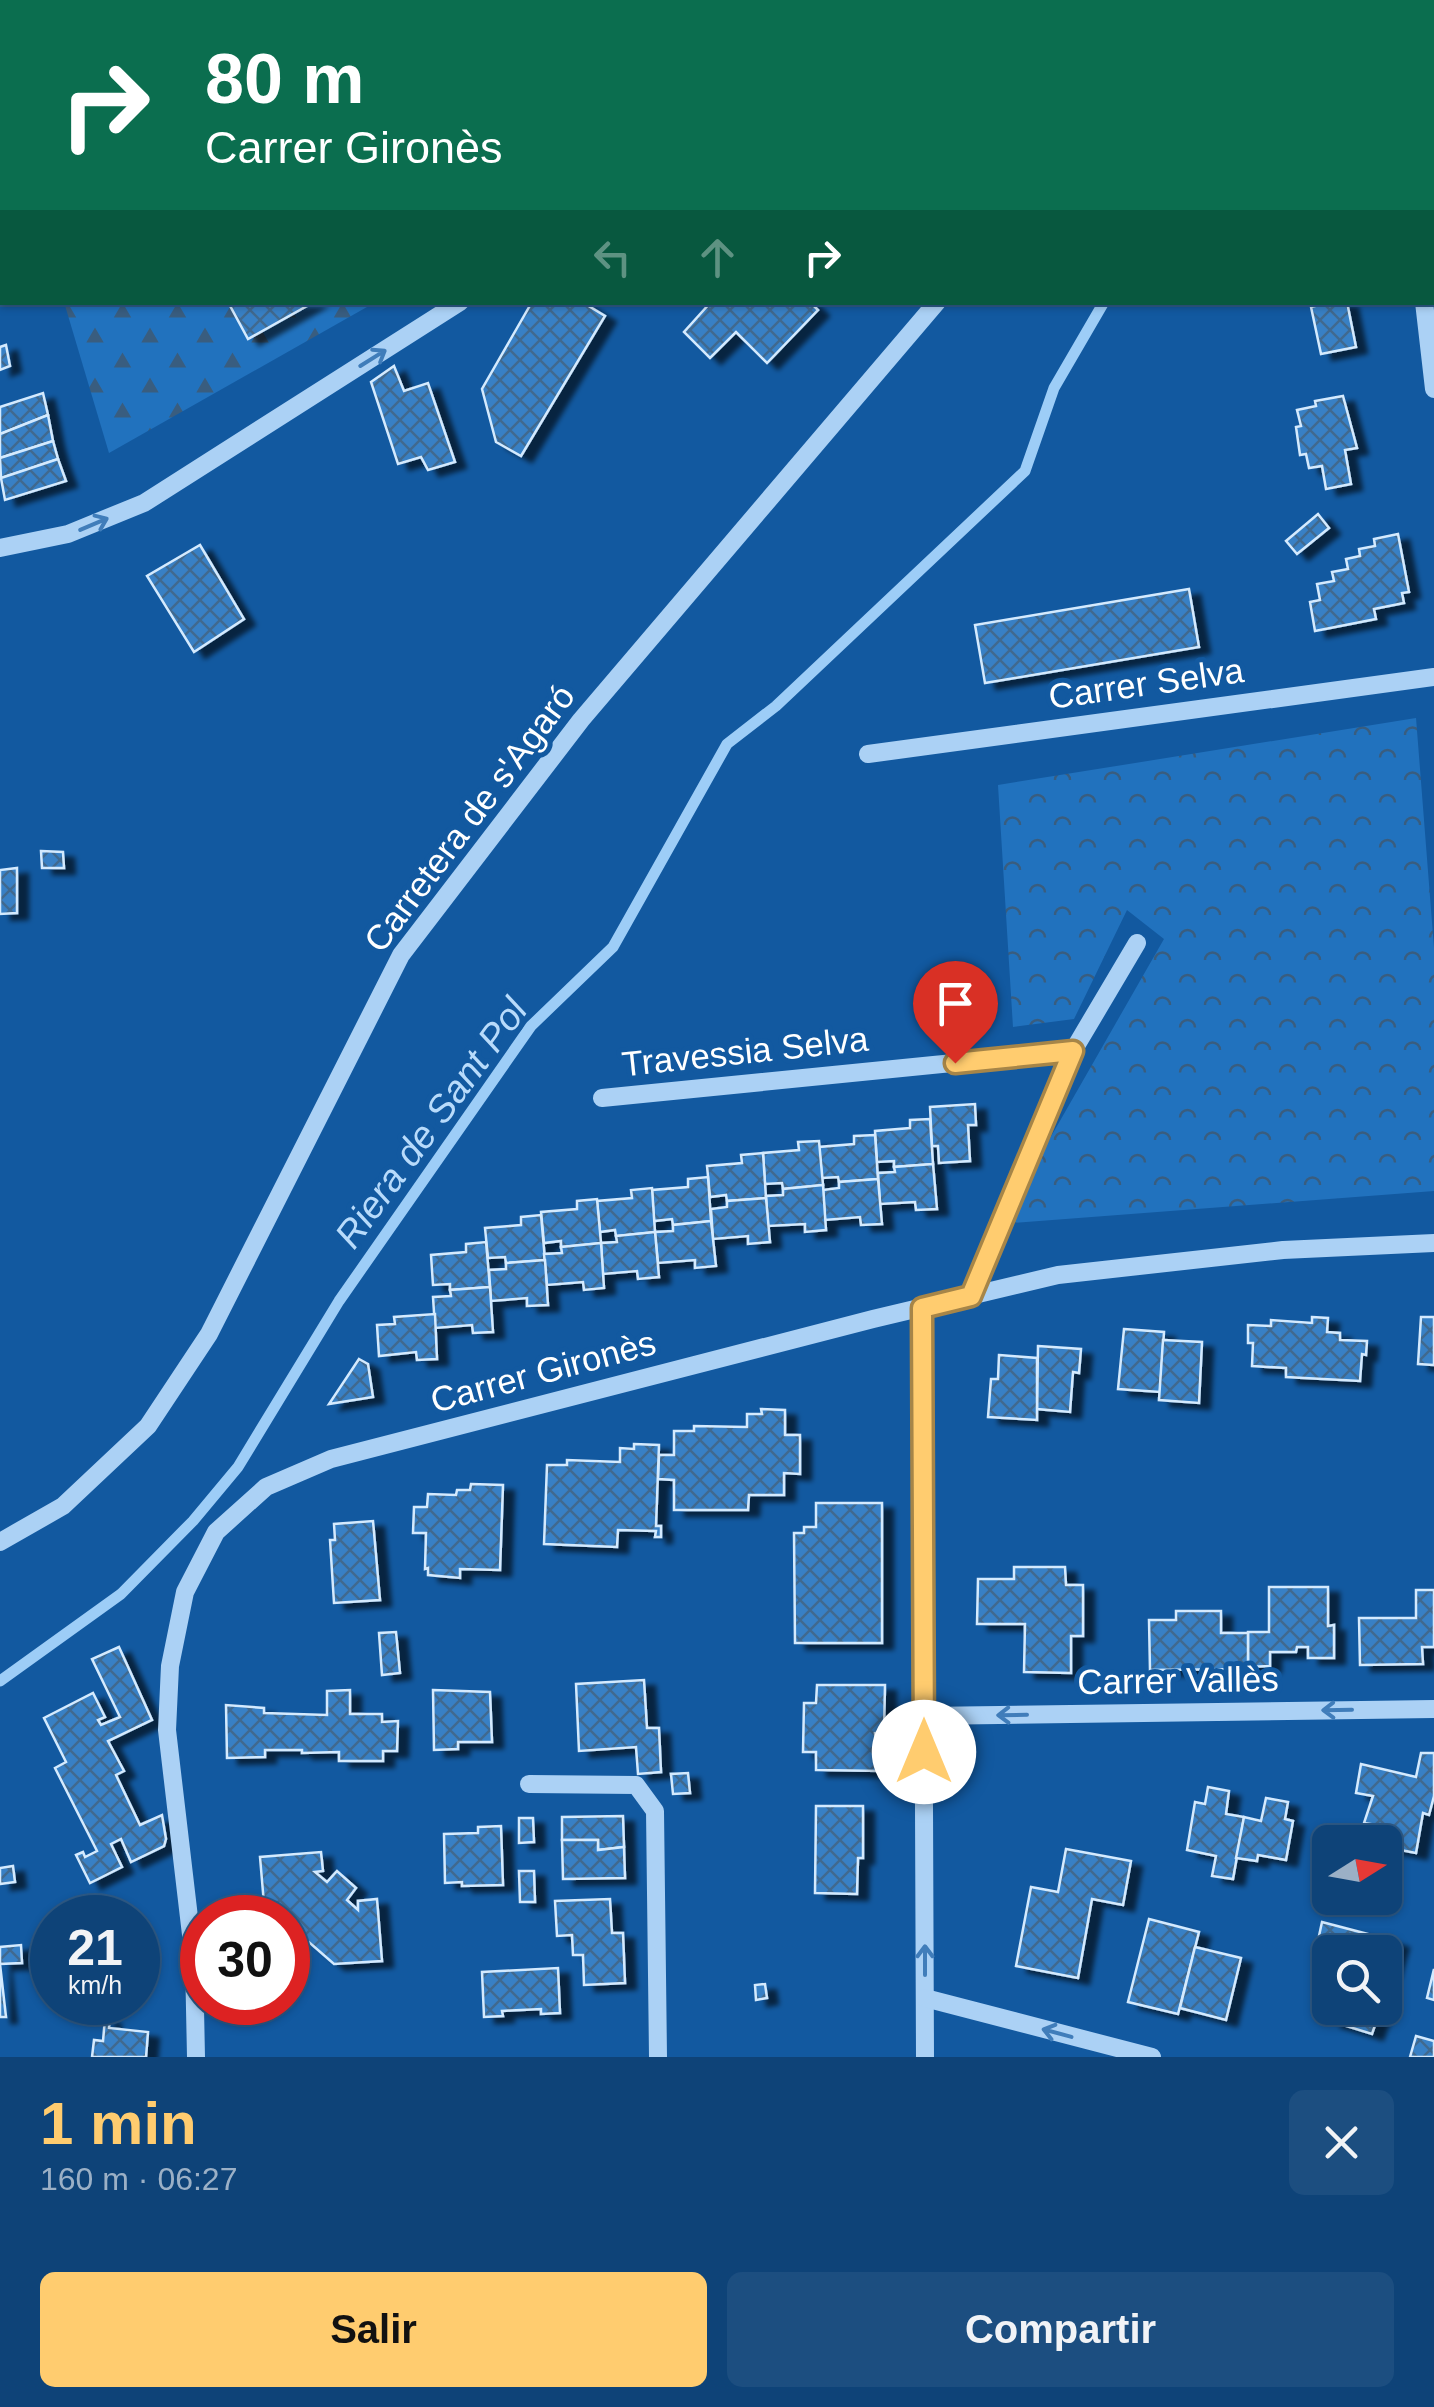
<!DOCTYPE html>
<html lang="es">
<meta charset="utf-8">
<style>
body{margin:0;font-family:Arial,sans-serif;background:#1c4e80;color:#f1f3f6;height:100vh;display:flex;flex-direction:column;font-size:38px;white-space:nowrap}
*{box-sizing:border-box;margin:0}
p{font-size:32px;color:#9bb0c6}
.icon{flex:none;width:55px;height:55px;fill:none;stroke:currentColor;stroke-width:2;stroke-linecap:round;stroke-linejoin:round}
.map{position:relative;height:2057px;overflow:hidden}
.sheet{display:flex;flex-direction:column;background:#0e4378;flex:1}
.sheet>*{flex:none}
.banner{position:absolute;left:0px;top:0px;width:1435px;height:305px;box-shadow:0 2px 8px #0004,0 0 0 2px #2e5c8a;background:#0b6e4f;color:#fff;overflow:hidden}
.needle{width:65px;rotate:79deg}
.buttons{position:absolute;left:1312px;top:1825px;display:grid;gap:20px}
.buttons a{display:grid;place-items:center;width:90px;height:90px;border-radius:15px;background:#0e4378;box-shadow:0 2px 8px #0004,0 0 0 2px #2e5c8a;font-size:50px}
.speed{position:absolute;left:30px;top:1895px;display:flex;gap:20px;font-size:50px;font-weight:700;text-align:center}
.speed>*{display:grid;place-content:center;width:130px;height:130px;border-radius:50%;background:#0e4378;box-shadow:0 2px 8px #0004,0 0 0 2px #2e5c8a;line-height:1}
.speed small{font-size:25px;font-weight:400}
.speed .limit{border:15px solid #d22;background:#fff;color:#111}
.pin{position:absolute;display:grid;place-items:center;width:85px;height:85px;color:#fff;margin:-102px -42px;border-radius:50% 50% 50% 0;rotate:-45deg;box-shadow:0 0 10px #0007}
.pin .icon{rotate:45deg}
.me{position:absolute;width:110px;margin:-55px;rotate:0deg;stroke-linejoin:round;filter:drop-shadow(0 0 8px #0008)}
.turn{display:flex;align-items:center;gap:35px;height:210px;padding:0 40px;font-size:45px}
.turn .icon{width:130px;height:130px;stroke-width:2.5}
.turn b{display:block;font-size:70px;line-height:85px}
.lanes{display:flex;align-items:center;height:95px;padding:0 40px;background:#0003;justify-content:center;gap:50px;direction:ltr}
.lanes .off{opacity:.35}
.round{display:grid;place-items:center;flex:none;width:105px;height:105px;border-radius:15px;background:#1c4e80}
.headline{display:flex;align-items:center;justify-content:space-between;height:170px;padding:0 40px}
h1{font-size:60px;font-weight:600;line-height:75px;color:#ffcc6f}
.primary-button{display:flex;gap:20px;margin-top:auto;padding:20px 40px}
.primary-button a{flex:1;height:115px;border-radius:15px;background:#ffcc6f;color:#111;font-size:40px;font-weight:600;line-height:115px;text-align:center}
.primary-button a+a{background:#1c4e80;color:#f1f3f6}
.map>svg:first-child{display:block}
</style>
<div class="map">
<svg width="1434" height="2057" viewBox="0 0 1434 2057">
<defs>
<pattern id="forest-firs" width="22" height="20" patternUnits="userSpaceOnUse" patternTransform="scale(2.5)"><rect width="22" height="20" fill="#2172be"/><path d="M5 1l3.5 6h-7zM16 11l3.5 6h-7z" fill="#395d7f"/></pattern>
<pattern id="park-crowns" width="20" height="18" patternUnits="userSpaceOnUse" patternTransform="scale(2.5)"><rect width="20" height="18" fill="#2172be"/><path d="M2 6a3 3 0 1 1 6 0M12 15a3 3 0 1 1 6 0" fill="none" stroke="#395d7f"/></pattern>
<pattern id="building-cross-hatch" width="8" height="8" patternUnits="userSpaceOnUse" patternTransform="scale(2.5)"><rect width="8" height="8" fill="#3780c5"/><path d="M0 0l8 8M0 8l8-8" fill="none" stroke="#40698f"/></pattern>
<filter id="shadow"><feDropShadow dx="11" dy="6" stdDeviation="2.5" flood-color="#0009"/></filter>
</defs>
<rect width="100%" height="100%" fill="#1259a0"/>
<g fill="url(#forest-firs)">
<path d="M0 0H766L2 2V140Z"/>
<path d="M994 0H1197L999 2Z"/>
<path d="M64 302 374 303 109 453Z"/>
</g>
<path fill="url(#park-crowns)" d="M1416 718 1434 948V1191L1001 1224 1164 939 1127 910 1074 1019 1013 1027 998 785Z"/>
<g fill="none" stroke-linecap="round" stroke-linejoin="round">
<path stroke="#9dcdf7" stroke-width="11" d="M0 1681 121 1594 193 1521 238 1467 339 1301 531 1026 613 947 727 744 776 706 1025 471 1054 388 1104 302"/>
</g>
<g fill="url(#building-cross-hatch)" stroke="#d4eafe" stroke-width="2.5" filter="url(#shadow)">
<path d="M228 302H314L248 339Z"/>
<path d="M532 302H582L605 316 521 456 496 442 482 389Z"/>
<path d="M711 302H810L818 310 767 363 736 332 710 358 684 332Z"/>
<path d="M1331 302H1347L1356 347 1321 354 1311 307Z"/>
<path d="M6 345 10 366 0 370V347Z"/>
<path d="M394 366 404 391 428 383 455 462 428 470 421 457 398 464 371 382Z"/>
<path d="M43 393 48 415 0 434V407Z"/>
<path d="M1343 396 1357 448 1345 450 1351 484 1326 489 1322 466 1309 468 1306 454 1300 455 1296 427 1301 426 1297 410 1316 406 1315 401Z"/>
<path d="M48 415 53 441 0 458V434Z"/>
<path d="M53 441 58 459 1 478 0 458Z"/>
<path d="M58 459 66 481 5 500 1 478Z"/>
<path d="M1318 514 1329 528 1297 554 1286 541Z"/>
<path d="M1398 534 1409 592 1402 593 1404 603 1374 609 1376 619 1315 631 1310 602 1320 600 1317 584 1334 581 1332 572 1348 569 1346 559 1360 556 1359 549 1375 546 1374 539Z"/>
<path d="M200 545 244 619 194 652 147 576Z"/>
<path d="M1189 589 1199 647 985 683 975 625Z"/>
<path d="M41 851 63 852 64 868H42Z"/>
<path d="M17 868V913L0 914V870Z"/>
<path d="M975 1104 976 1125H968L970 1161 939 1163 938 1146H932L930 1107Z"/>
<path d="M930 1119 933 1164 894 1167V1161L877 1162 875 1131 910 1128V1120Z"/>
<path d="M875 1135 878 1179 839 1182 838 1177 822 1178 819 1147 854 1144V1136Z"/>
<path d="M819 1141 823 1185 783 1189 782 1183 765 1184 763 1153 799 1150 798 1142Z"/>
<path d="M763 1153 766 1198 727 1201 726 1195 710 1197 707 1166 742 1163 741 1155Z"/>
<path d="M933 1164 937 1209 916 1210 915 1202 880 1204 878 1173 895 1172 894 1167Z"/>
<path d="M708 1177 711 1221 673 1225 672 1219 654 1221 652 1190 688 1187V1179Z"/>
<path d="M878 1179 882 1224 861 1225 860 1217 825 1220 823 1190 839 1188V1182Z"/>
<path d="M823 1185 826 1230 805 1232V1224L768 1226 766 1196 783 1195V1189Z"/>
<path d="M652 1188 655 1232 616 1236 615 1230 600 1232 597 1201 632 1198 631 1190Z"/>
<path d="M766 1198 770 1242 748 1244V1236L713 1239 711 1209 727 1207V1201Z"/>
<path d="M597 1199 601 1243 561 1247V1241L544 1243 541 1212 577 1209V1201Z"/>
<path d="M541 1215 545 1260 506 1263 505 1257 488 1258 485 1228 521 1225V1217Z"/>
<path d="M711 1221 716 1266 695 1268V1260L658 1263 655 1232 673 1231V1225Z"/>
<path d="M655 1232 659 1277 638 1279 637 1271 603 1274 601 1243 617 1242 616 1236Z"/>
<path d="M486 1242 490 1287 450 1290V1284L433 1285 431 1255 466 1252V1244Z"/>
<path d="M601 1243 604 1288 584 1290 583 1282 547 1285 544 1254 562 1253 561 1247Z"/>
<path d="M545 1260 548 1305 527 1306V1298L491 1301 489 1270 506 1269V1263Z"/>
<path d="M490 1287 493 1332 473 1333 472 1325 435 1328 433 1297 451 1296 450 1290Z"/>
<path d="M435 1314 437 1359 417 1360 416 1352 379 1356 377 1325 395 1324 394 1317Z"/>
<path d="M1312 1317 1328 1318 1327 1332 1340 1333V1340L1367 1341 1366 1355 1362 1354 1360 1381 1286 1377V1368L1252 1366 1253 1343H1248V1325L1271 1326V1320L1312 1323Z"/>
<path d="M1421 1317H1434V1365L1418 1364Z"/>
<path d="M1124 1329 1164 1332 1160 1392 1118 1389Z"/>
<path d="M1163 1340 1202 1342 1199 1403 1159 1400Z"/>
<path d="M1038 1346 1081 1349 1079 1373 1073 1372 1070 1412 1037 1409Z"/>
<path d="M999 1355 1037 1358V1420L988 1417 991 1379H998Z"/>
<path d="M359 1359 368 1364 373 1397 329 1404Z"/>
<path d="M761 1409 785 1410V1435H800V1474L784 1473V1495H749L748 1510H674V1480L658 1479 659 1455H674V1431H694V1426L747 1427V1414H762Z"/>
<path d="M634 1444 659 1445 656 1526H661V1537H655L656 1531 618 1530 617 1547 544 1544 547 1465H567V1460L620 1462V1448L634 1449Z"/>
<path d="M471 1484 503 1485 500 1570 460 1569V1578L428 1575V1568L425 1569 426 1533H413L414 1507H427L428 1494 456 1495 457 1490H470Z"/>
<path d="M816 1503H882V1643H795L794 1533H804V1527H816Z"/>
<path d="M373 1521 380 1600 334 1603 330 1540H335L334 1524Z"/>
<path d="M1014 1567H1065L1066 1585H1083V1636H1071V1673L1024 1672 1025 1624H977L978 1579H1014Z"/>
<path d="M1269 1587H1328V1626L1334 1625V1658H1308V1647H1297L1296 1652H1270V1666L1248 1667V1632H1269Z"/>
<path d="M1416 1590H1434V1647H1422L1423 1664 1360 1665 1359 1618H1416Z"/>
<path d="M1176 1611H1221V1633H1248V1669L1150 1670 1149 1620H1176Z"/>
<path d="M396 1632 400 1673 382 1675 379 1633Z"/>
<path d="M119 1647 152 1720 108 1741 124 1771 116 1775 140 1825 162 1815 166 1839 164 1846 131 1862 121 1839 111 1844 122 1867 90 1883 76 1855 83 1852 85 1857 97 1851 55 1768 66 1762 44 1718 93 1693 105 1717 98 1720 101 1725 120 1717 92 1659Z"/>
<path d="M644 1680 647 1728H659L661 1772 638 1774 636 1747 579 1751 576 1684Z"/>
<path d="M817 1685H885L884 1732 875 1733 876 1745H884V1771L816 1770V1752H803L804 1703H816Z"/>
<path d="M350 1690V1714H382V1722L398 1721 397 1751H383V1761H339V1752L302 1753V1750H265V1757L227 1758 226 1705 264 1708V1713L327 1715V1691Z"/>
<path d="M433 1690 490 1692 492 1742H458V1749L434 1750Z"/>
<path d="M1421 1753H1434V1796L1429 1815 1423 1813 1416 1853 1385 1847V1842H1374L1377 1825 1364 1823 1373 1796 1356 1793 1361 1764 1416 1777Z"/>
<path d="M688 1773 690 1793 673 1794 671 1774Z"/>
<path d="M1208 1787 1229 1791 1226 1814 1244 1817 1233 1879 1212 1876 1216 1856 1187 1850 1195 1802 1205 1804Z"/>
<path d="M1266 1798 1288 1802 1285 1819 1293 1821 1286 1860 1258 1855 1257 1861 1236 1858 1244 1817 1261 1821Z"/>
<path d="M816 1806H863V1858H858L857 1894 815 1893Z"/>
<path d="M623 1816 624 1847 598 1850V1840H562V1817Z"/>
<path d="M519 1818H533L534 1842 519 1843Z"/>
<path d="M501 1826 503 1885 462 1886V1882L445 1883 444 1834 478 1833V1827Z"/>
<path d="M562 1840H598V1850L624 1847 625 1878 563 1879Z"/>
<path d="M1066 1849 1131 1861 1123 1905 1092 1899 1078 1978 1016 1966 1031 1887 1058 1892Z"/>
<path d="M321 1852 323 1871 315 1872 327 1882 337 1871 356 1888 347 1900 358 1910V1901L377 1899 382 1961 334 1964 288 1924V1918H280L264 1904 260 1857Z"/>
<path d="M13 1866 15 1882 0 1884V1868Z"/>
<path d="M519 1871H534L535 1902H520Z"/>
<path d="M610 1899 612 1933H623L625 1983 584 1985 583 1955H573L572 1935 557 1936 555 1901Z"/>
<path d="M1149 1919 1199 1932 1178 2014 1128 2002Z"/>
<path d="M1322 1922 1398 1942 1389 1972 1385 1970V1952H1330V1970L1313 1964Z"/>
<path d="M21 1945 22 1963 0 1964 6 2017H0V1947Z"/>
<path d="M1195 1947 1241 1958 1226 2020 1180 2008Z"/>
<path d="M558 1968 560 2013 541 2014V2009L502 2011 503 2016 484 2017 482 1972Z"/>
<path d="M1434 1969V2000L1427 1998Z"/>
<path d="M765 1984 767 1998 756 2000 755 1985Z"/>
<path d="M1334 2008H1381L1372 2034 1330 2021Z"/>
<path d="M105 2018 110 2019 109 2028 148 2032 146 2057H92L94 2040 103 2041Z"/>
<path d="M1416 2036 1434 2041V2057H1410Z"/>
</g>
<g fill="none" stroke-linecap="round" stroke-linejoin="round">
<g stroke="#abd1f5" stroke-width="18">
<path d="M916 0 919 2"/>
<path d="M1380 0V2"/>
<path d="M786 2 787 0"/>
<path d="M1287 2 1293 0"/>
<path d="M1432 275H1434"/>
<path d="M1424 302 1434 389"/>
<path d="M0 548 68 534 144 503 460 302"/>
<path d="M868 754 1434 677"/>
<path d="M602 1098 1073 1051"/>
<path d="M971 1296 1073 1051 1137 943"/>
<path d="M922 1308 925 2057"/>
<path d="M0 1542 63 1506 148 1426 209 1334 401 955 581 720 937 302"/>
<path d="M924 1716 1434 1709"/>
<path d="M529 1784 636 1785 655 1811 658 2057"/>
<path d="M925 1998 1152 2057"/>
<path d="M196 2057 194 1960 167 1730 170 1666 185 1592 216 1532 266 1487 331 1459 873 1319 1058 1275 1283 1250 1434 1243"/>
</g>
</g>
<defs><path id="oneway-shaft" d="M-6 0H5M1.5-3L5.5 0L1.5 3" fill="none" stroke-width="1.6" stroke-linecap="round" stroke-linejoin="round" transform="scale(2.5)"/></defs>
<g stroke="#407dba">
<use href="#oneway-shaft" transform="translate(373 358) rotate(-32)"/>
<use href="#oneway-shaft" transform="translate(94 524) rotate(-23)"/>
<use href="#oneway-shaft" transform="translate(1337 1710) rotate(179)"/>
<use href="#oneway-shaft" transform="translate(1012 1715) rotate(179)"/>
<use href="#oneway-shaft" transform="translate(925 1960) rotate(-90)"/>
<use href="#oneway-shaft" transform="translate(1057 2033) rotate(-165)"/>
</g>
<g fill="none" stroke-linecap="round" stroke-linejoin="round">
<defs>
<path id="route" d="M924 1752 922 1308 971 1296 1073 1051 955 1063"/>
</defs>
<use href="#route" stroke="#a68548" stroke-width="25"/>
<use href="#route" stroke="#ffcc6f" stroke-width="18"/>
</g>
<g text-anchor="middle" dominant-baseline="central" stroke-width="10" stroke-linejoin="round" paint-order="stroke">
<g font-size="35" fill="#fff" stroke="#1259a0">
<text transform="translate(1146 683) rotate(-8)">Carrer Selva</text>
<text transform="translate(469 818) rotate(-53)">Carretera de s'Agaró</text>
<text transform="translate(745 1051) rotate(-6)">Travessia Selva</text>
<text transform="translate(543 1371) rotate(-15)">Carrer Gironès</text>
<text transform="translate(1178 1680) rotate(-1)">Carrer Vallès</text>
</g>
<g font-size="38" font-style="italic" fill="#b8dbfb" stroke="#1259a0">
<text transform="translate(431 1123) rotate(-54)">Riera de Sant Pol</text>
</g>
</g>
</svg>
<div class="buttons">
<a><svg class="needle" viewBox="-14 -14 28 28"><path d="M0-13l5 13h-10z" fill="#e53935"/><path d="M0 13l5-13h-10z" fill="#9bb0c6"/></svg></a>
<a><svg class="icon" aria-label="search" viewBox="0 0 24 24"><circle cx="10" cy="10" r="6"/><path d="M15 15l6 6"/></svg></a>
</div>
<div class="speed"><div>21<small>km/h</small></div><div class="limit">30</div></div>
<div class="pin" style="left:955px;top:1063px;background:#d93025"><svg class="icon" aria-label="arrive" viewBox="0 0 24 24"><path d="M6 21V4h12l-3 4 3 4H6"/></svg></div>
<svg class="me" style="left:924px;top:1752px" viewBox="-20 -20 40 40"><circle r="19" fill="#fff"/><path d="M0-13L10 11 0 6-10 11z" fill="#ffcc6f"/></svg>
<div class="banner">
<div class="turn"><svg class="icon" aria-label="right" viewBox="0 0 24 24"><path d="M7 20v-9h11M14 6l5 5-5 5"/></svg><div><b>80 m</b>Carrer Gironès</div></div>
<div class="lanes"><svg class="icon off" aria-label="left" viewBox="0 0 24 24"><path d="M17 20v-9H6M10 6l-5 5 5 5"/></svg><svg class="icon off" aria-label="ahead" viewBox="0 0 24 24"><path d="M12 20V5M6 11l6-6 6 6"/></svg><svg class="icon" aria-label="right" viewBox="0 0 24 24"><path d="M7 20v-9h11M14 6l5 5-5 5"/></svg></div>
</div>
</div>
<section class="sheet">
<div class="headline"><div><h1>1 min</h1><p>160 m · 06:27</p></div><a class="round"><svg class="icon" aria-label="close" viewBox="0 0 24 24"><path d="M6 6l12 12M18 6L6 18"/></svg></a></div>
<div class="primary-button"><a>Salir</a><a>Compartir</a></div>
</section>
